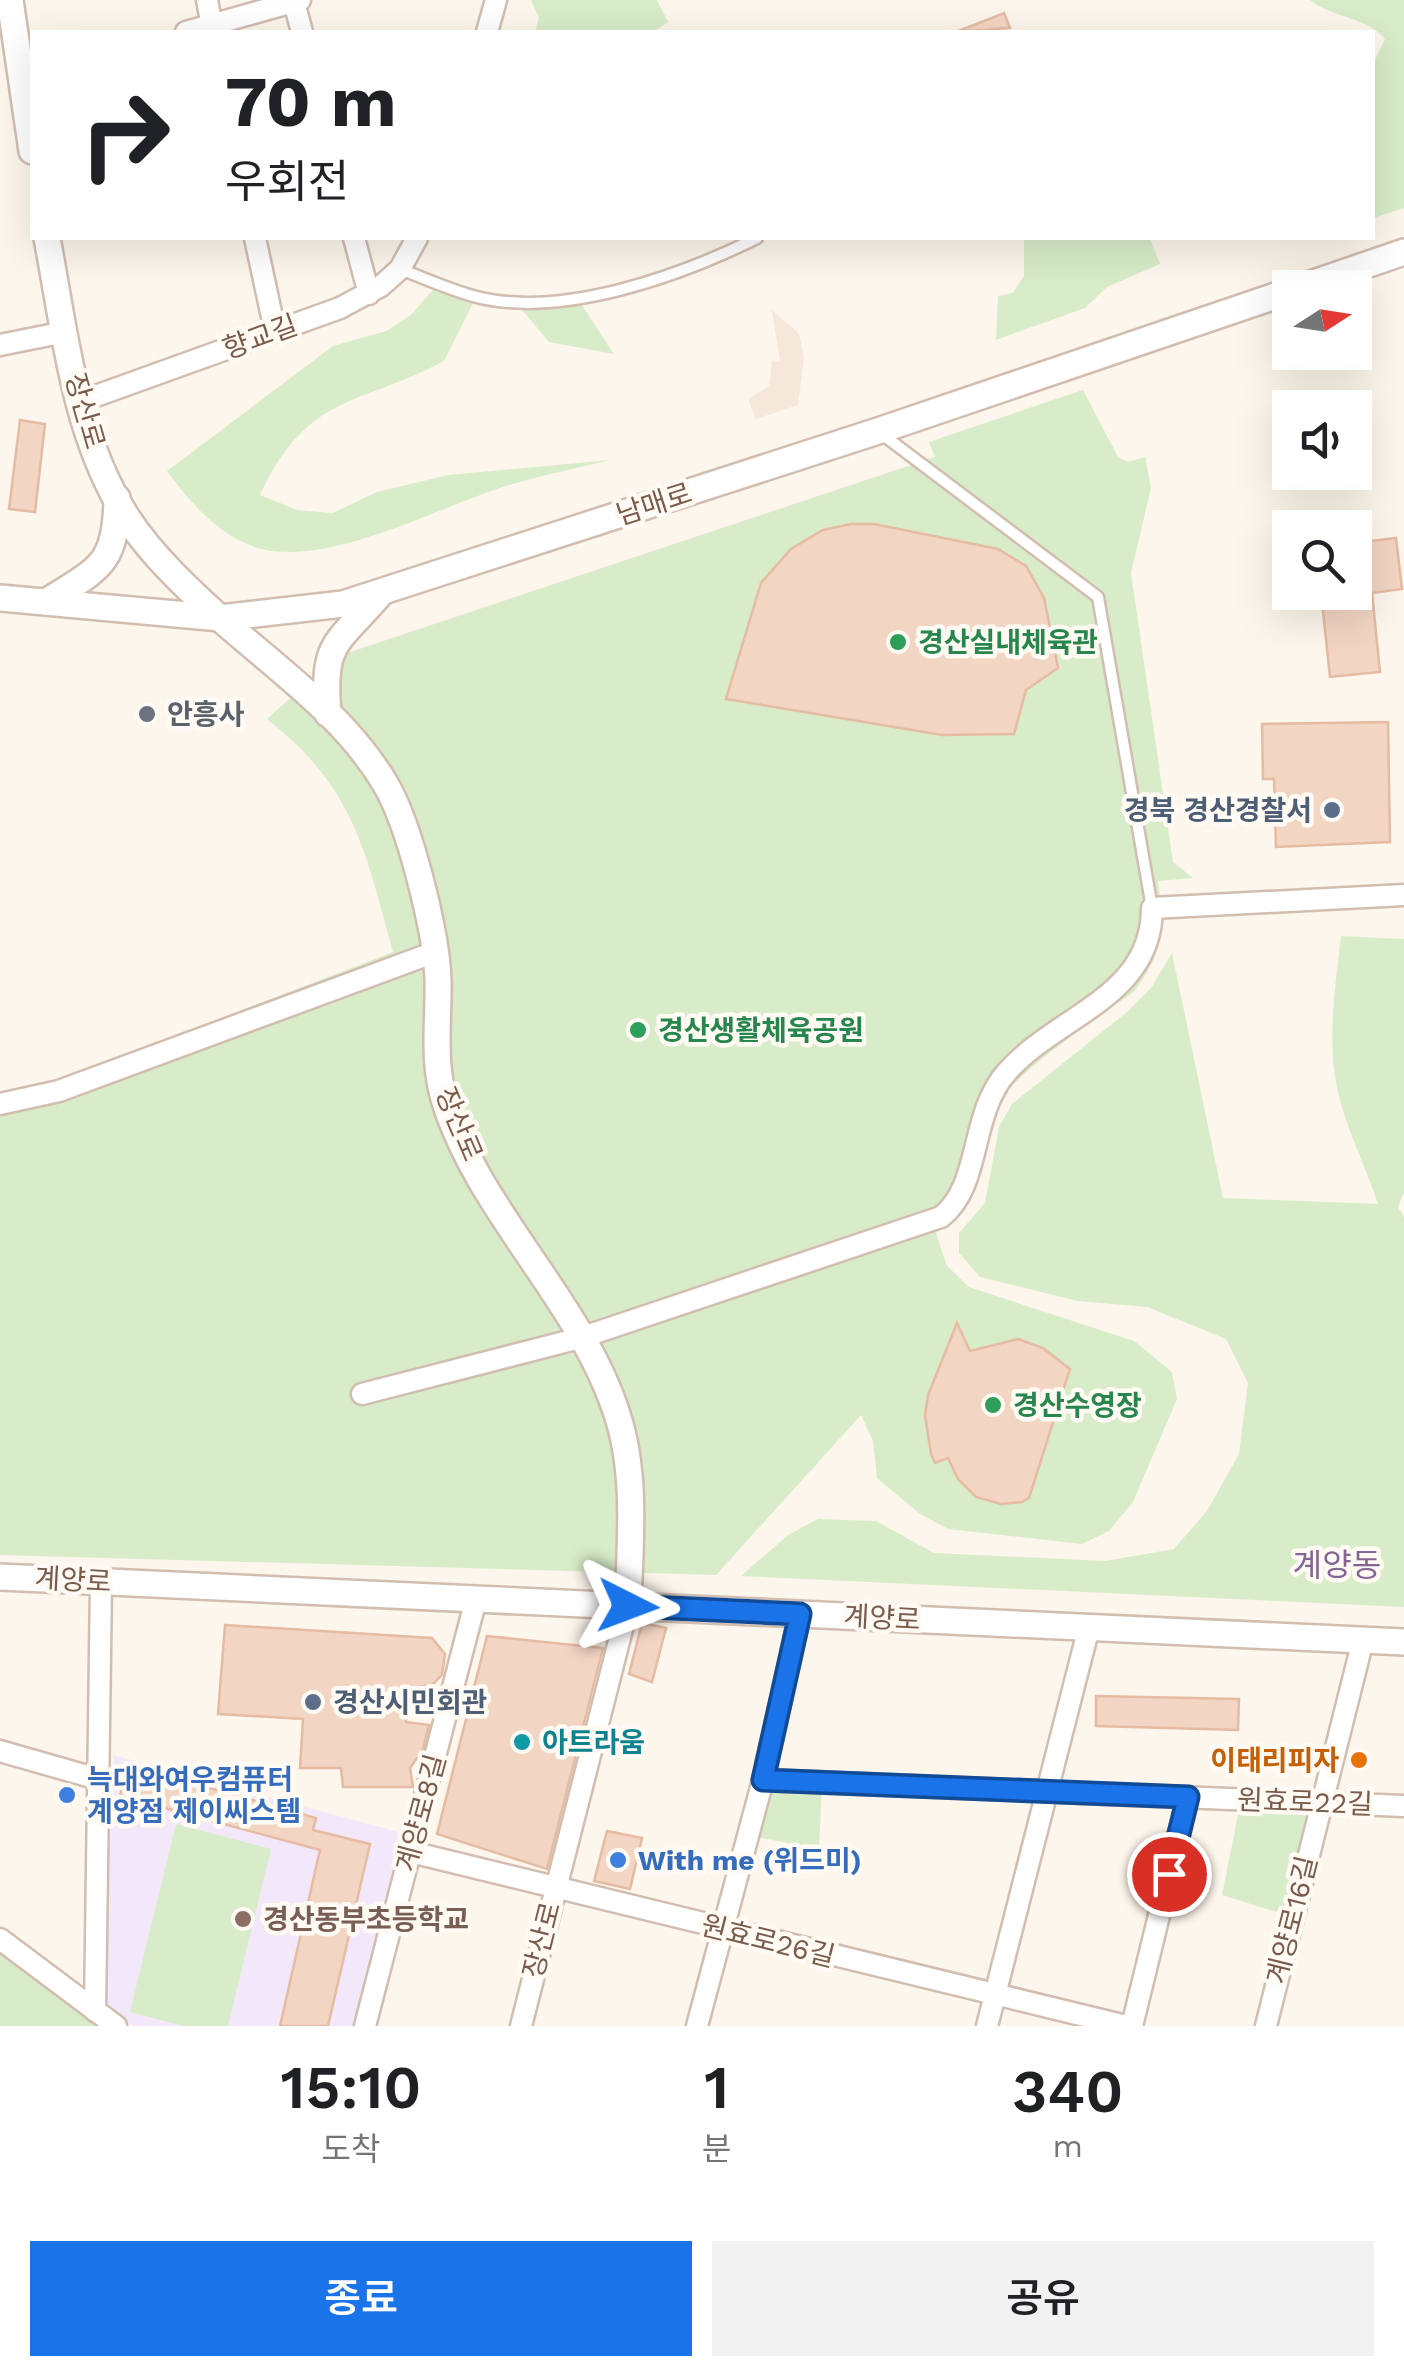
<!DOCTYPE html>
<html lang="ko">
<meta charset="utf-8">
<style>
body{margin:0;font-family:"Work Sans","Noto Sans KR",sans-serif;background:#f2f2f2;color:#202124;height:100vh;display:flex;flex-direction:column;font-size:38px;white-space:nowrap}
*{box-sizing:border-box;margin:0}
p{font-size:32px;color:#757577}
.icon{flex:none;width:55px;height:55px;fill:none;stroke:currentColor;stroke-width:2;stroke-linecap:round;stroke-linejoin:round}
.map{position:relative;height:2026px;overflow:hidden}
.panel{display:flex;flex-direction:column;background:#fff;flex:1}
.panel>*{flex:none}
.banner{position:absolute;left:30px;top:30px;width:1345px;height:210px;border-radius:0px;box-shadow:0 10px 40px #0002;background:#fff;color:#202124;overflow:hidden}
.needle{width:65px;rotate:78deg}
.fabs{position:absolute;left:1272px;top:270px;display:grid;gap:20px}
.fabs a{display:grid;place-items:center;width:100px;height:100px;border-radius:0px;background:#fff;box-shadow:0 10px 40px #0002;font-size:50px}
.pin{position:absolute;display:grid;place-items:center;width:85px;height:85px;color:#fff;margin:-42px;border:5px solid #fff;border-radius:50%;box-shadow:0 2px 10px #0007}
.me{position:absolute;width:110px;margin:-55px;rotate:93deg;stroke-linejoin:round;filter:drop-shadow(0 0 8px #0008)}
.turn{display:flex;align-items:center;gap:35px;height:210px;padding:0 30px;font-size:45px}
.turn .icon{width:130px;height:130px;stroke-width:2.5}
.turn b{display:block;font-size:70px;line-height:85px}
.eta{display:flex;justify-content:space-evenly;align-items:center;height:170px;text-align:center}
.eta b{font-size:60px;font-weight:600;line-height:70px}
.button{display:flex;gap:20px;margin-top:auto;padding:20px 30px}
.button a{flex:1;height:115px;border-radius:0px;background:#1a73e8;color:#fff;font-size:40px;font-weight:600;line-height:115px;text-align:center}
.button a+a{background:#f2f2f2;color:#202124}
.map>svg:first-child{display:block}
</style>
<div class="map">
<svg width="1404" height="2026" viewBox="0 0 1404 2026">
<rect width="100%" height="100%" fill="#fdf6ec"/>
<path fill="#f5e8da" d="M772 310 799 334 804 357 798 405 756 419 748 399 769 386 772 360 780 362Z"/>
<path fill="#f3e8fa" d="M113 1755 402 1833 353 2026H133L103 2005Z"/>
<g fill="#d8ecc9">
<path d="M531 0H657L668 22 653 32H535L539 18Z"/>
<path d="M1310 0H1404V208L1373 218V64L1385 39C1368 17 1332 18 1310 0Z"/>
<path d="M1024 238H1150L1160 264 1107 287 1085 308 996 340 998 296 1013 293 1024 276Z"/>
<path d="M439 283 476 297 444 361C360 406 308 392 260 495L297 510 333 513 377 492 448 475 611 460C574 469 536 476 500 488 436 509 334 563 266 550 223 541 191 504 167 471L333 346 386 331 411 315Z"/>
<path d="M576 296 614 354 549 342 514 300Z"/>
<path d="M1083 390 1118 457 1128 462 1145 457 1151 488 1131 573 1173 862 1193 878 1158 881C1165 932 1165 947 1135 991 1099 1017 1003 1079 988 1118 967 1171 991 1191 936 1233L947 1266 969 1287 1134 1341 1172 1372 1177 1399 1133 1502 1109 1531 1082 1544 948 1529 919 1513 877 1478 873 1441 861 1415 716 1575 0 1555V1094L61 1080 393 952C365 850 354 787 267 719L335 657 935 457 929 442Z"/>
<path d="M1341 936 1404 939V1192L1398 1207 1404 1217V1607L741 1576 788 1535 818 1519 876 1521 934 1553 1105 1561 1174 1549 1207 1511 1239 1454 1248 1383 1226 1339 1147 1307 1078 1301 980 1277 959 1253V1233L985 1203 999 1127 1012 1104 1127 1012 1151 988 1172 953 1223 1198 1378 1204C1364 1160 1339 1116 1334 1069 1329 1025 1336 980 1341 936Z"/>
<path d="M765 1783 822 1786 819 1849 751 1836Z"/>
<path d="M1240 1805 1310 1807 1286 1915 1222 1895Z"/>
<path d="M176 1824 271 1849 228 2026H183L130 2012Z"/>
<path d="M0 1939 116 2026H0Z"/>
</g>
<g fill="#f3d5c3" stroke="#e6bba3" stroke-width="2.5">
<path d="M1004 13 1010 28 956 32Z"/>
<path d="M20 420 45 424 35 512 9 509Z"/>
<path d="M851 524H874L998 549 1026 566 1044 598 1058 668 1026 690 1014 734 942 735 726 699 761 583 791 549 823 530Z"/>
<path d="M1396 538 1402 589 1372 593 1380 672 1330 677 1321 592H1355V543Z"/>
<path d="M1388 722 1390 842 1276 847 1274 779H1263L1262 724Z"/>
<path d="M957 1323 970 1351 1018 1339 1043 1348 1070 1369 1029 1498 1022 1502 1001 1504 976 1497 958 1479 948 1458 935 1463 931 1454 925 1415 928 1395Z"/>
<path d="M642 1623 666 1628 652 1682 629 1674Z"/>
<path d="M225 1625 432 1638 445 1654 442 1675 432 1685 406 1689V1722L429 1725 423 1749 410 1768 413 1787H343L341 1768H300L303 1719 218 1714Z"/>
<path d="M487 1636 603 1648 547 1869 437 1834Z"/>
<path d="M1096 1696 1239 1699 1238 1730 1096 1726Z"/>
<path d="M128 1765 316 1818 313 1830 370 1844 328 2026H280L320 1850 120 1796Z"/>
<path d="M607 1831 642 1838 630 1889 594 1881Z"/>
</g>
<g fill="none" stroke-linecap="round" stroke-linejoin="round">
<defs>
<g id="service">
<path d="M400 269C424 278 448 289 473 296 559 320 680 276 757 238"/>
<path d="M879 432 1098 597 1152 908"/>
</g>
<g id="minor">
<path d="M207 0 213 32"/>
<path d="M294 2 302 32"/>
<path d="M186 32 300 0"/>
<path d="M487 32 496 0"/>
<path d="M255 238 275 331"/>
<path d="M354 238 369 294"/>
<path d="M0 345 65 332"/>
<path d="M79 402 340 308 381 286 400 269 417 238"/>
<path d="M0 1104 59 1091 435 952"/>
<path d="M362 1394 580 1338 941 1217C982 1185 969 1116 1006 1073 1056 1015 1152 998 1152 908L1404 895"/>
<path d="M0 1751 98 1779"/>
<path d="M763 1780 1404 1806"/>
<path d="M411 1852 1126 2026"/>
<path d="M0 1939 116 2026"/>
<path d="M95 2011 101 1582"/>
<path d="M365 2026 476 1599"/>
<path d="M521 2026 628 1606"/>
<path d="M697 2026 763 1780 800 1614"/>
<path d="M987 2026 1089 1627"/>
<path d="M1132 2026 1188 1797"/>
<path d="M1266 2026 1363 1640"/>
</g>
<g id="tertiary">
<path d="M10 0 32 151"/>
<path d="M47 238C65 332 74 436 128 519 152 556 190 591 223 621 280 671 347 718 386 785 410 826 436 931 438 979 439 1020 432 1062 445 1102 480 1213 581 1302 617 1414 637 1474 630 1543 628 1606"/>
<path d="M1299 288 1404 252"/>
<path d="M0 598 220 618 343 604 878 431 1290 291"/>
<path d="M46 602C99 568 116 566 117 498"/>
<path d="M328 714C322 640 336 646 381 593"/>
<path d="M0 1577 1404 1642"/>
</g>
</defs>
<use href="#service" stroke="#d1beb0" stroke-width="15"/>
<use href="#minor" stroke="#d1beb0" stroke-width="25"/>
<use href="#tertiary" stroke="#d1beb0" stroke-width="30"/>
<use href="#service" stroke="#fff" stroke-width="10"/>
<use href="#minor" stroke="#fff" stroke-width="20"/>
<use href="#tertiary" stroke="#fff" stroke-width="25"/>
</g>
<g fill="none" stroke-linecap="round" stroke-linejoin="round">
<defs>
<path id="route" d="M628 1606 800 1614 763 1780 1188 1797 1169 1874"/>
</defs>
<use href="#route" stroke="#114b97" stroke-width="25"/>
<use href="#route" stroke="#1a73e8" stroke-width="18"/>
</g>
<g fill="#2e9e5b" stroke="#fffaf3" stroke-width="4">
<circle cx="898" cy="642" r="10"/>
<circle cx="638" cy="1030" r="10"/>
<circle cx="993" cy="1405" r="10"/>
</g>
<circle fill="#6b7280" stroke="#fffaf3" stroke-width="4" cx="147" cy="714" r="10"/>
<g fill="#5c6f8a" stroke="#fffaf3" stroke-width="4">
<circle cx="1332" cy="810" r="10"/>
<circle cx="313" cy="1702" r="10"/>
</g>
<circle fill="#0f9aa8" stroke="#fffaf3" stroke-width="4" cx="522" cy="1742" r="10"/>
<circle fill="#e8710a" stroke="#fffaf3" stroke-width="4" cx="1359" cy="1760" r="10"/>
<g fill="#3f7fe0" stroke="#fffaf3" stroke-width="4">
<circle cx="67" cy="1795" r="10"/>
<circle cx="618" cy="1860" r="10"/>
</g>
<circle fill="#8d6e63" stroke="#fffaf3" stroke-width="4" cx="243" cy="1919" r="10"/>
<g text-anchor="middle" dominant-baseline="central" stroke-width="9" stroke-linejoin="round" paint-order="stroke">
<g font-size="28" fill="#7a5c4d" stroke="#fffaf3">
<text transform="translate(260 337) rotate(-20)">향교길</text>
<text transform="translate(85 411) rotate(74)">장산로</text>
<text transform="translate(654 504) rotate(-18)">남매로</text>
<text transform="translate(459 1124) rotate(67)">장산로</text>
<text transform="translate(73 1580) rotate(3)">계양로</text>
<text transform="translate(882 1618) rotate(3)">계양로</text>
<text transform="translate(1305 1802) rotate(2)">원효로22길</text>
<text transform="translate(421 1813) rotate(-75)">계양로8길</text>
<text transform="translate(1292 1920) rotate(-76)">계양로16길</text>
<text transform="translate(542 1940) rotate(-76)">장산로</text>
<text transform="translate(768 1941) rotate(14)">원효로26길</text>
</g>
<g font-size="28" font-weight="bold" fill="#27864d" stroke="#fffaf3" text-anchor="start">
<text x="918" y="642">경산실내체육관</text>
<text x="658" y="1030">경산생활체육공원</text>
<text x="1013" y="1405">경산수영장</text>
</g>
<g font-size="28" font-weight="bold" fill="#5b616d" stroke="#fffaf3" text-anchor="start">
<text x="167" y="714">안흥사</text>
</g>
<g font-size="28" font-weight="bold" fill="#4e5e75" stroke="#fffaf3" text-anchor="end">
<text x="1312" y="810">경북 경산경찰서</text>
<text x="333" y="1702" text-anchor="start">경산시민회관</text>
</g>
<g font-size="28" font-weight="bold" fill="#0d838f" stroke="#fffaf3" text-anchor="start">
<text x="542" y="1742">아트라움</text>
</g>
<g font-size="28" font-weight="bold" fill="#c56008" stroke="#fffaf3" text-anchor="end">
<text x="1339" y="1760">이태리피자</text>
</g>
<g font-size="28" font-weight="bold" fill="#366cbe" stroke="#fffaf3" text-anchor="start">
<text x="87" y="1779">늑대와여우컴퓨터<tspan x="87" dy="32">계양점 제이씨스템</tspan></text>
<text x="638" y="1860">With me (위드미)</text>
</g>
<g font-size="28" font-weight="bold" fill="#785e54" stroke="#fffaf3" text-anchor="start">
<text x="263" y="1919">경산동부초등학교</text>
</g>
<g font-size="32" fill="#846695" stroke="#fffaf3">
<text x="1337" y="1565">계양동</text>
</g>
</g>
</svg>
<div class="fabs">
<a><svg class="needle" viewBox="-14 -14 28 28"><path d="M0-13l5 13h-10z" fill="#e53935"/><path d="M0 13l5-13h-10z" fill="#757577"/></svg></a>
<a><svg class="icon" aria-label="sound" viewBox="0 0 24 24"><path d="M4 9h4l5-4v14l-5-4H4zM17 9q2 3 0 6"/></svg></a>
<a><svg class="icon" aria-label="search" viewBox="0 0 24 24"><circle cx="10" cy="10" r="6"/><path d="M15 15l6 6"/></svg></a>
</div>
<div class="pin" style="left:1169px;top:1874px;background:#d93025"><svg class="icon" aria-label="arrive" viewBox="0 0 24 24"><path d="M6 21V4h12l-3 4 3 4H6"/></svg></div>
<svg class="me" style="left:628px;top:1606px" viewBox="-20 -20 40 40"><path d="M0-17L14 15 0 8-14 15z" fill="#1a73e8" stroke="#fff" stroke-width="4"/></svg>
<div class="banner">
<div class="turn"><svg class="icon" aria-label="right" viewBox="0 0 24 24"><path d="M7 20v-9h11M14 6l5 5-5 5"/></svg><div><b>70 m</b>우회전</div></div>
</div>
</div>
<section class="panel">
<div class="eta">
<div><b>15:10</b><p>도착</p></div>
<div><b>1</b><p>분</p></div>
<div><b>340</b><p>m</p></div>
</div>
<div class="button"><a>종료</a><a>공유</a></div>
</section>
